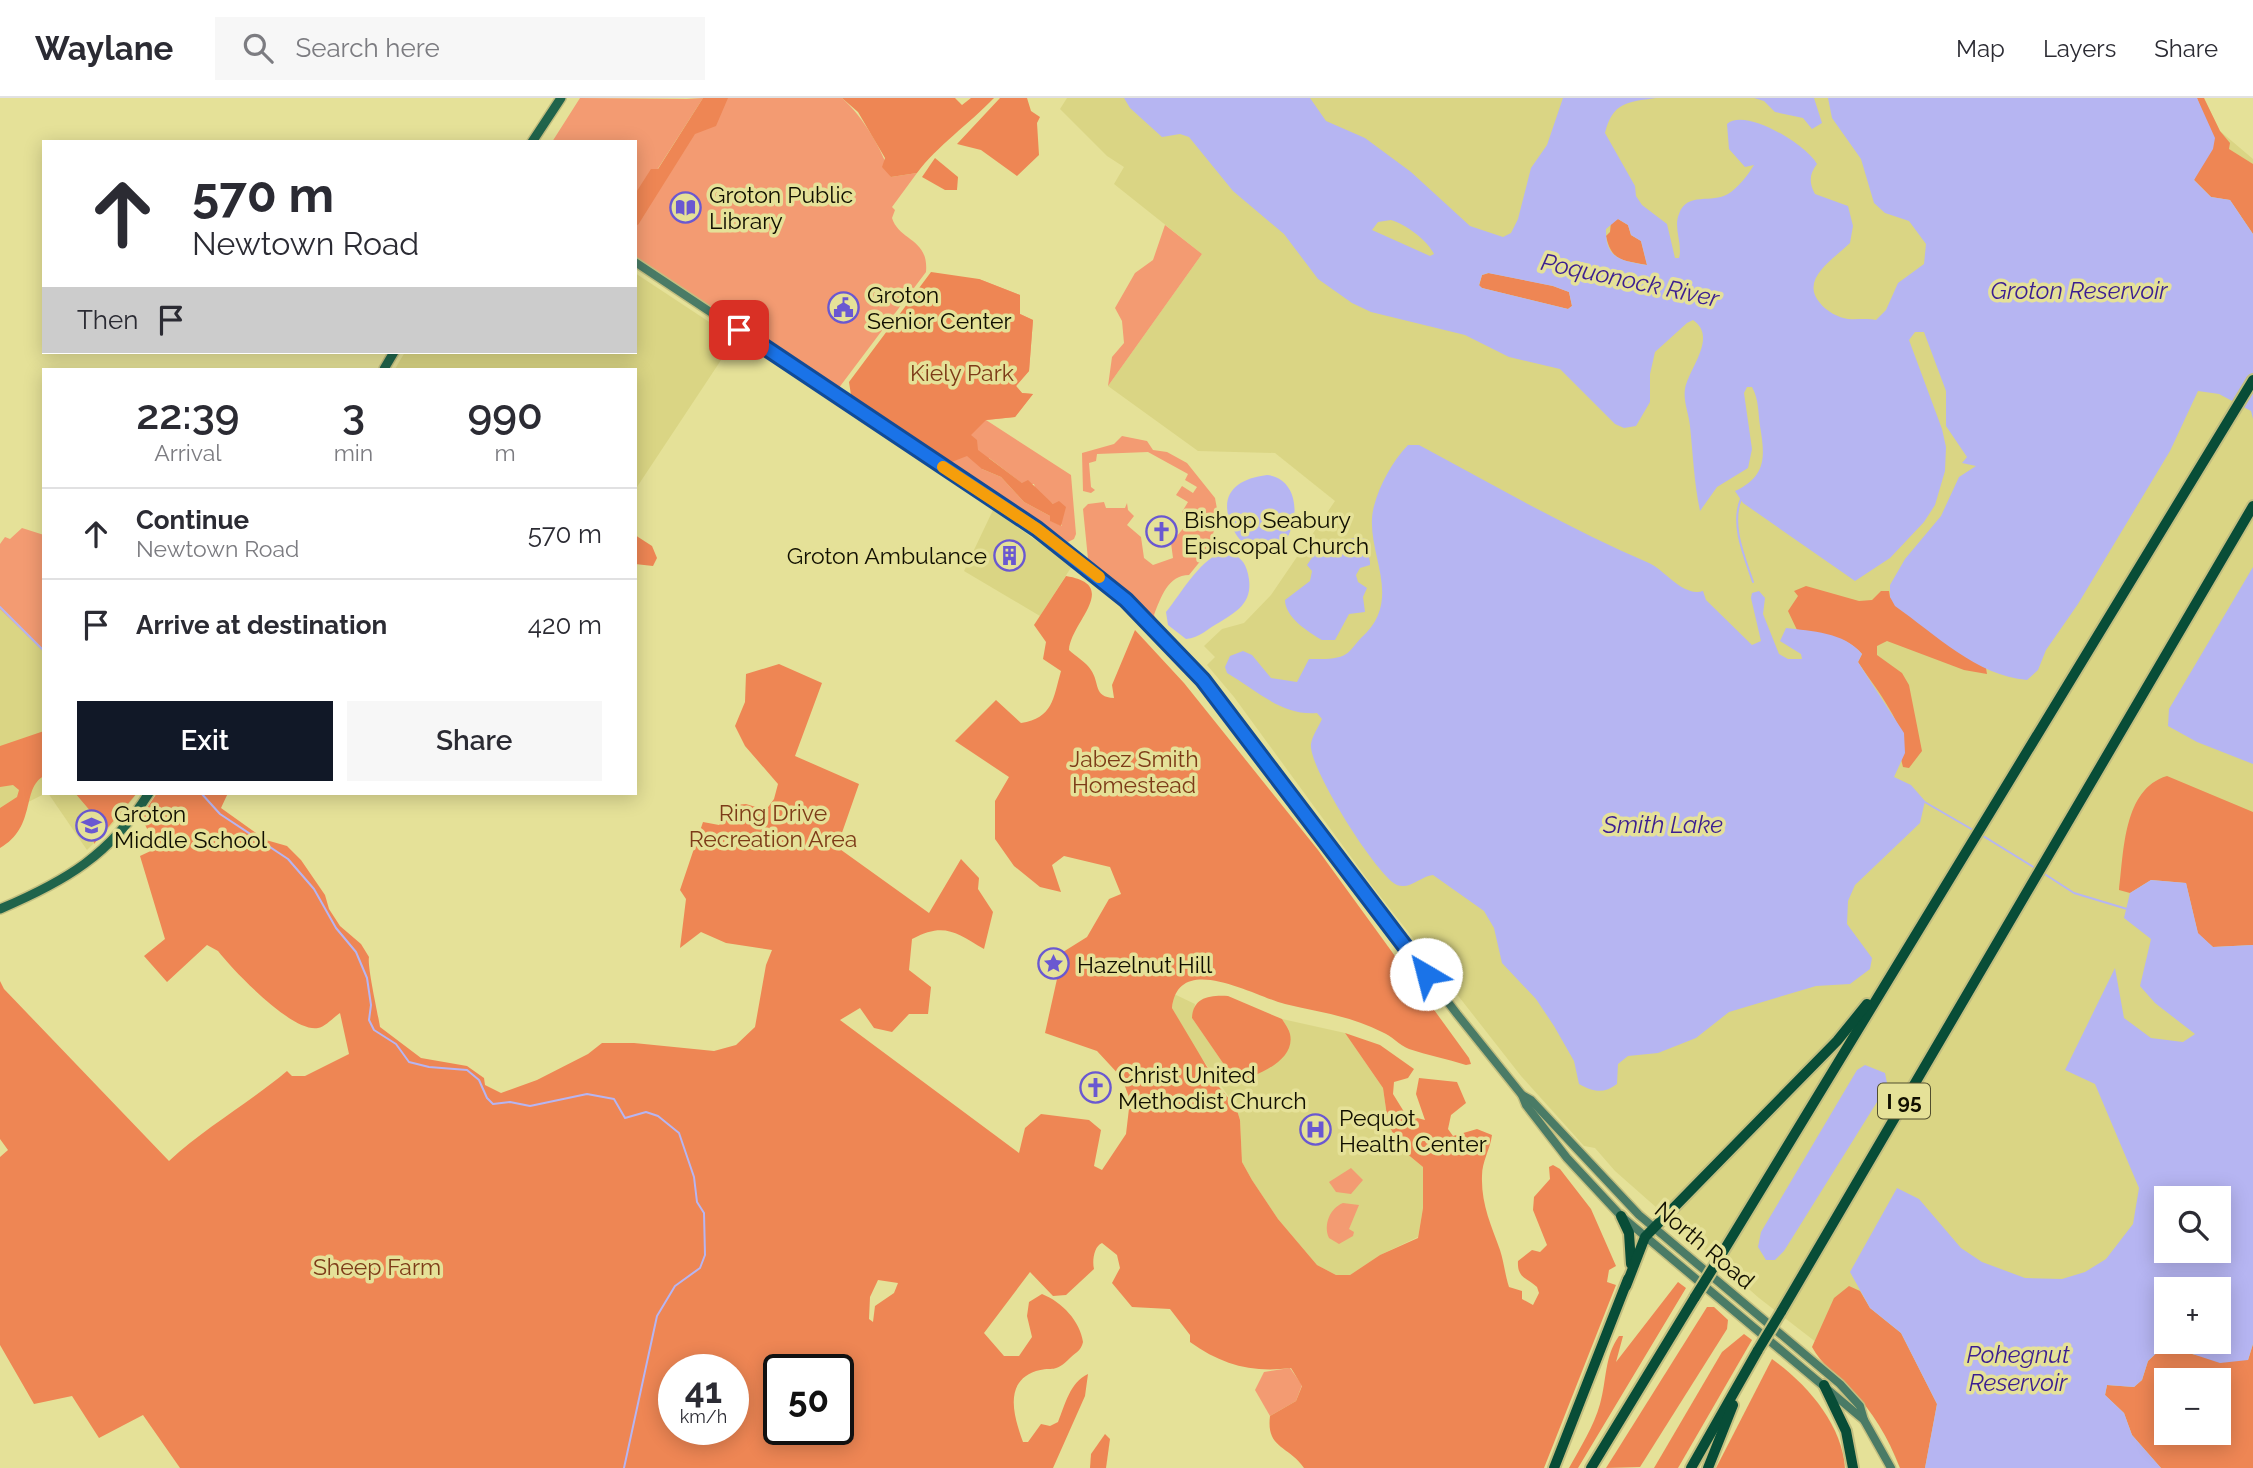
<!DOCTYPE html>
<meta charset="utf-8">
<style>
body{margin:0;font-family:Raleway,sans-serif;background:#f7f7f7;color:#2b2b33;height:100vh;display:flex;flex-direction:column;font-size:26px;white-space:nowrap}
*{box-sizing:border-box;margin:0}
p{font-size:23px;color:#7c7c81}
.icon{flex:none;width:38px;height:38px;fill:none;stroke:currentColor;stroke-width:2;stroke-linecap:round;stroke-linejoin:round}
.map{position:relative;flex:1;overflow:hidden}
.sheet{position:absolute;left:42px;top:270px;width:595px;height:427px;display:flex;flex-direction:column;background:#fff;border-radius:0px;box-shadow:0 4px 18px #0003}
.sheet>*{flex:none}
.banner{position:absolute;left:42px;top:42px;width:595px;height:214px;border-radius:0px;box-shadow:0 4px 18px #0003;background:#fff;color:#2b2b33;overflow:hidden}
.buttons{position:absolute;left:2154px;top:1088px;display:grid;gap:14px}
.buttons a{display:grid;place-items:center;width:77px;height:77px;border-radius:0px;background:#fff;box-shadow:0 4px 18px #0003;font-size:35px}
.speed{position:absolute;left:658px;top:1256px;display:flex;gap:14px;font-size:35px;font-weight:700;text-align:center}
.speed>*{display:grid;place-content:center;width:91px;height:91px;border-radius:50%;background:#fff;box-shadow:0 4px 18px #0003;line-height:1}
.speed small{font-size:18px;font-weight:400}
.speed .limit{border:4px solid #111;border-radius:10px;background:#fff;color:#111}
.pin{position:absolute;display:grid;place-items:center;width:60px;height:60px;color:#fff;margin:-30px;border-radius:14px;box-shadow:0 4px 10px #0006}
.me{position:absolute;width:77px;margin:-38px;rotate:323deg;stroke-linejoin:round;filter:drop-shadow(0 0 5px #0008)}
.turn{display:flex;align-items:center;gap:24px;height:147px;padding:0 35px;font-size:32px}
.turn .icon{width:91px;height:91px;stroke-width:2.5}
.turn b{display:block;font-size:49px;line-height:60px}
.then{display:flex;align-items:center;height:66px;padding:0 35px;background:#0003;gap:14px;font-size:26px}
.eta{display:flex;justify-content:space-evenly;align-items:center;height:119px;text-align:center}
.eta b{font-size:42px;font-weight:600;line-height:49px}
.cta{display:flex;gap:14px;margin-top:auto;padding:14px 35px}
.cta a{flex:1;height:80px;border-radius:0px;background:#111827;color:#fff;font-size:28px;font-weight:600;line-height:80px;text-align:center}
.cta a+a{background:#f7f7f7;color:#2b2b33}
ul{padding:0;list-style:none}
li{display:flex;align-items:center;gap:21px;height:91px;padding:0 35px;border-top:2px solid #e1e1e2}
li div{flex:1}
li b{display:block;font-size:26px}
li em{font-style:normal}
header{display:flex;align-items:center;gap:42px;box-sizing:border-box;height:98px;padding:0 35px;background:#fff;border-bottom:2px solid #e1e1e2}
header strong{font-size:33px}
nav{display:flex;gap:38px;margin-inline-start:auto;font-size:24px}
.search{width:490px;height:63px;background:#f7f7f7;display:flex;align-items:center;gap:18px;box-sizing:border-box;padding:0 24px;border-radius:0px;color:#7c7c81;font-size:26px}
.map>svg:first-child{display:block}
</style>
<header>
<strong>Waylane</strong>
<div class="search"><svg class="icon" aria-label="search" viewBox="0 0 24 24"><circle cx="10" cy="10" r="6"/><path d="M15 15l6 6"/></svg>Search here</div>
<nav><a>Map</a><a>Layers</a><a>Share</a></nav>
</header>
<div class="map">
<svg width="2253" height="1370" viewBox="0 0 2253 1370">
<rect width="100%" height="100%" fill="#e5e198"/>
<g fill="#dad584" fill-rule="evenodd">
<path d="M1067 0H2204L2220 33 2253 61V1370H1900L1879 1322 1821 1248 1759 1200 1615 1073 1595 1050 1584 1048 1521 978 1373 789 1234 599 1207 567 1215 559 1204 548 1222 531 1244 525 1271 497 1335 403 1275 355 1198 353 1108 288 1202 156 1114 86 1124 69 1107 58 1060 11ZM2166 1101H2219V1153H2166ZM2166 1192H2219V1244H2166ZM2166 1283H2219V1335H2166Z"/>
<path d="M635 175 735 241 635 392V271H395L405 254H635Z"/>
<path d="M993 412 1072 468 1040 518 964 473Z"/>
<path d="M0 511 44 554 46 695 1 718 0 740Z"/>
<path d="M48 695H137L119 720 87 752Z"/>
<path d="M1174 896 1195 906 1192 920 1236 984 1271 968 1289 932 1282 921 1345 935 1383 990 1388 1025 1400 1050 1423 1069V1110L1418 1139 1380 1157 1350 1177H1336L1317 1167 1278 1121 1252 1082 1242 1064 1240 1022 1236 1009 1194 949 1172 910Z"/>
</g>
<g fill="#f39b72" fill-rule="evenodd">
<path d="M580 0 687 1 703 0 657 72 635 96V44H552Z"/>
<path d="M710 0H842C864 20 882 51 891 79L917 75 892 109 895 112 892 120C899 143 929 140 926 174L835 295 635 164V112Z"/>
<path d="M1165 127 1202 156 1108 288 1112 259 1124 245 1122 223 1115 210 1135 175 1153 162Z"/>
<path d="M979 181 1020 197V216L1033 222 1029 273 1016 288 1022 295 1033 296 1015 319 986 322 1071 377 1076 436 1074 441 1068 444 975 382 972 385 873 321 939 211 955 222ZM989 360 1023 386H1034L1036 393 1053 406 1062 428 1051 423 1050 418 1024 404 1001 379 982 371Z"/>
<path d="M1122 338 1147 343 1153 352 1167 354 1187 365 1215 400 1217 411 1213 437 1202 461 1189 477C1168 477 1161 499 1154 517L1158 525 1088 461 1083 411 1088 406 1104 404 1106 410H1125L1127 405 1128 412 1134 418 1127 427 1141 439 1144 460 1153 467 1173 460 1171 445 1191 421 1182 414 1188 404 1176 397 1182 388 1193 395 1197 389 1185 382 1188 376 1148 354 1097 356 1096 363 1089 365 1091 389 1095 392 1091 395 1083 393 1082 355 1114 346Z"/>
<path d="M22 430 44 437V554L0 511V446L5 439 10 441Z"/>
<path d="M1351 1070 1363 1082 1351 1096 1336 1094 1329 1084Z"/>
<path d="M1343 1105 1359 1107 1349 1131 1354 1134 1353 1138 1339 1146 1329 1140C1323 1127 1330 1110 1343 1105Z"/>
<path d="M1290 1270 1302 1287 1296 1303 1270 1318 1255 1292 1264 1274Z"/>
</g>
<g fill="#ee8654" fill-rule="evenodd">
<path d="M703 0H728L716 28 695 36 638 127 635 126V96L651 71H658Z"/>
<path d="M842 0H955L962 7 971 0H994C969 26 937 48 917 75L891 79 882 69 885 60 858 14Z"/>
<path d="M1000 0H1027L1031 13 1040 19 1037 25 1039 57 1017 78 981 52 957 46Z"/>
<path d="M2197 0H2204L2220 33 2230 45 2229 51 2253 66V136L2230 102 2211 99 2194 82C2220 31 2216 53 2197 0Z"/>
<path d="M935 60 958 79 957 92H945L922 79Z"/>
<path d="M1618 121 1628 127 1631 137 1641 143 1647 167C1624 162 1612 165 1606 138L1610 134 1611 124Z"/>
<path d="M931 174 979 181 1020 197V216L1033 222 1029 273 1016 288 1022 295 1033 296 1015 319 986 322 971 337 977 342 978 352 1022 385 1028 382 1053 406 1059 403 1066 409 1061 428 1050 423V418L1024 404 1001 379 982 371 967 358 949 365 851 297 849 284Z"/>
<path d="M1489 175 1553 188 1569 194 1572 208 1568 211 1482 190 1479 188 1482 177Z"/>
<path d="M635 437 652 448 657 460 653 468 635 466Z"/>
<path d="M1066 478C1122 487 1070 525 1069 552 1075 558 1086 564 1091 572 1100 585 1093 599 1114 600L1112 587 1135 532 1184 585 1318 752 1469 960 1471 966 1466 967C1447 961 1427 957 1409 951 1399 947 1392 938 1382 934 1351 918 1318 914 1285 906 1256 899 1178 852 1172 910L1219 989 1236 1009 1240 1022 1242 1064 1252 1082 1278 1121 1317 1167 1336 1177H1350L1380 1157 1418 1140 1423 1110V1069L1400 1050 1388 1025 1383 990 1345 935 1380 947 1414 971 1408 980 1394 984 1393 996 1406 1017 1425 1022 1416 996 1419 980 1457 984 1466 1005 1451 1017 1448 1031 1453 1038 1477 1031 1492 1037C1490 1052 1482 1063 1482 1078 1481 1106 1491 1127 1500 1152 1504 1164 1505 1177 1509 1189L1522 1193V1201L1533 1207 1539 1195 1537 1189C1526 1179 1517 1180 1518 1163L1532 1152 1540 1154 1547 1147 1533 1112 1534 1099 1550 1081 1549 1069 1553 1067 1560 1071 1591 1111 1616 1168 1609 1172 1607 1184 1616 1187 1544 1370H1304C1288 1347 1266 1351 1270 1318L1296 1303 1302 1288 1291 1270C1252 1275 1222 1267 1190 1244V1237L1170 1211 1132 1209 1112 1185 1120 1170 1117 1157 1102 1145C1094 1148 1092 1163 1094 1171L1066 1197 1053 1198 1030 1174 984 1235 1004 1258H1019L1032 1239 1027 1218 1029 1204 1042 1196C1062 1204 1080 1223 1083 1244 1081 1253 1076 1254 1070 1260 1054 1276 1054 1268 1036 1273 1003 1284 1014 1319 1023 1344H1028L1041 1326 1050 1328 1058 1324C1065 1307 1070 1284 1088 1276L1085 1298 1053 1370H180L143 1317 99 1340 72 1298 34 1306 0 1247V1059L8 1052 0 1041V883L4 891 169 1063C206 1029 249 1005 287 973L292 978H305L349 956 340 915C334 919 325 929 318 930 292 935 233 872 218 853L207 847 167 884 144 858 165 841 140 758 157 750 141 719 157 695H228L221 710 266 742 287 748 301 762 325 797 329 811 340 828 361 846 369 859C367 868 378 916 380 929L421 960 467 968 484 980 485 987 501 995 537 982 588 956 602 945H634L714 953 736 947 755 929 766 867 772 852 726 845 701 834 680 850 686 801 680 792 703 724 719 727 735 707 746 706 766 712 774 701 778 686 745 648 735 628 745 604 746 576 779 566 822 585 795 658 859 686 837 749 929 815 961 761 979 780 978 791 993 814 984 851C955 834 944 824 912 841L909 872 931 889 928 916H909L892 934 874 930 860 910 840 922 1019 1055 1025 1030 1041 1016 1089 1022 1101 1032 1094 1068 1102 1072 1126 1036 1130 1002 1122 980 1097 953 1045 935 1063 854 1087 839 1109 801 1121 796 1110 769 1064 758 1052 767 1061 794 1040 789 1014 768 995 741V703L1009 679 955 643 996 602 1021 625C1053 620 1053 601 1061 573L1043 561 1046 544 1034 527ZM878 1182 898 1185 894 1195 875 1208 873 1224 869 1221 870 1199ZM674 1272H733V1332H674ZM779 1272H838V1332H779Z"/>
<path d="M1806 488 1859 503 1872 502 1881 493H1889L1890 499 1971 562 1986 570 1987 576 1964 572 1887 543 1877 548V557L1902 575 1909 587 1922 653 1909 670 1903 669 1901 661C1915 637 1872 586 1858 564L1862 556C1847 538 1819 535 1797 532L1788 513 1798 498 1794 493Z"/>
<path d="M44 633V678C21 690 37 729 0 750V710L17 699 19 692 13 687 0 689V648Z"/>
<path d="M2167 678 2253 714V847L2213 849 2198 836 2186 785 2151 782 2130 795 2119 792C2124 754 2123 691 2167 678Z"/>
<path d="M75 695H137L94 746 92 715Z"/>
<path d="M1228 898 1282 921C1285 926 1289 931 1290 936 1296 963 1256 978 1236 984L1192 920C1193 899 1210 897 1228 898Z"/>
<path d="M1678 1184 1686 1190 1578 1370H1569C1580 1350 1594 1328 1600 1306 1607 1282 1604 1259 1619 1238H1623L1616 1264Z"/>
<path d="M1849 1188 1860 1193 1870 1210 1901 1235 1937 1306 1925 1370H1900C1888 1339 1873 1314 1850 1290 1837 1277 1821 1266 1812 1249L1834 1200Z"/>
<path d="M1707 1209H1714L1728 1222 1727 1231 1640 1369 1606 1370Z"/>
<path d="M1744 1236 1752 1242 1678 1370H1654L1722 1254Z"/>
<path d="M2253 1246V1370H2161L2132 1337 2124 1315 2105 1297 2107 1287 2134 1289 2142 1282 2148 1263 2165 1247 2195 1257 2248 1262ZM2166 1283H2219V1335H2166Z"/>
<path d="M1772 1261C1807 1286 1842 1326 1845 1370H1716Z"/>
<path d="M1105 1336 1110 1341 1106 1370H1090L1091 1356Z"/>
</g>
<g fill="#b6b5f2" fill-rule="evenodd">
<path d="M1124 0H1310L1326 23 1365 40 1411 74 1470 128 1503 139 1511 135 1518 121 1531 70 1547 47 1563 0H1656C1627 4 1613 4 1605 35L1635 88 1636 98 1642 107 1667 126 1675 160H1679C1683 146 1673 130 1679 116 1687 93 1712 106 1728 96 1738 90 1748 77 1754 67L1745 69 1729 51 1727 26C1745 9 1807 47 1817 66 1809 76 1809 85 1815 96L1848 108 1853 128 1850 145C1834 161 1799 181 1820 205 1826 213 1839 220 1848 221 1857 222 1866 220 1876 222L1886 212 1898 185 1924 166 1926 146 1909 123 1885 115 1874 105 1861 61 1832 20 1828 0H2197L2215 40 2213 51 2194 82 2211 99 2230 102 2253 136V321L2251 313 2219 296 2198 293 2170 353 2078 506 2046 552 2038 572 2027 582C1977 578 1935 536 1895 508L1890 499V487L1905 461 1941 418 1959 379 1976 368 1962 365 1967 359 1946 328V293L1924 234H1915L1909 242 1942 331 1946 349 1945 373 1935 407 1924 424 1890 460 1855 483 1743 405 1735 393C1767 378 1765 358 1760 328 1758 314 1759 302 1752 289H1747L1744 295 1752 351 1748 370 1717 389 1700 413C1694 384 1693 357 1690 328 1689 316 1683 303 1685 291 1689 270 1718 239 1693 222L1687 225 1655 254 1650 276V304L1636 328 1624 330 1615 326 1560 271 1509 259 1465 237 1371 214 1352 205 1318 181 1284 136 1233 93 1189 39 1180 36 1162 39 1130 10ZM1618 121 1628 127 1631 137 1641 143 1647 167C1622 163 1605 161 1606 131ZM1391 122C1407 127 1427 142 1434 156L1430 158 1372 132 1378 124ZM1488 175 1553 188 1569 194 1572 208 1568 211 1482 190 1479 187 1482 177Z"/>
<path d="M1754 0H1814L1822 25 1812 31 1803 20 1775 14 1764 3Z"/>
<path d="M1408 347H1419C1495 388 1570 431 1649 465 1666 473 1683 499 1703 493L1706 502 1752 547 1761 543 1751 500 1752 495 1759 493 1765 500 1763 516 1779 556 1788 561H1802L1801 556 1780 543 1786 530C1811 533 1844 534 1862 556L1858 564 1904 635 1905 655 1894 679 1911 687 1925 703 1920 725 1855 787 1848 803 1847 826 1872 860 1870 871 1850 886 1816 888 1729 914 1696 940 1658 955 1628 958 1618 966 1617 986C1604 996 1593 994 1579 986L1574 963 1554 928 1536 901 1502 865 1494 830 1484 813 1433 777C1421 778 1410 792 1397 787 1377 778 1308 669 1311 646 1312 638 1319 628 1322 621L1317 615C1282 618 1256 592 1227 575L1225 569 1230 558 1243 553 1252 557 1271 580 1297 584 1309 561C1319 561 1338 562 1346 556 1351 553 1356 545 1361 540 1407 499 1362 452 1374 408 1380 386 1392 364 1408 347Z"/>
<path d="M1267 377C1299 380 1301 423 1284 444 1273 447 1263 451 1251 448 1241 446 1236 437 1232 429 1218 397 1235 381 1267 377Z"/>
<path d="M1358 439 1365 441 1370 464V467L1360 470 1356 477 1358 484 1367 490 1363 499 1365 514 1349 516 1335 542H1322C1308 534 1285 519 1285 502L1310 483 1312 473 1307 467 1324 442 1338 444Z"/>
<path d="M1227 453C1240 459 1245 463 1248 476 1254 502 1240 512 1220 524 1208 530 1200 540 1186 541L1168 527 1166 514C1181 496 1202 457 1227 453Z"/>
<path d="M2253 469V666L2197 644 2168 628 2169 611Z"/>
<path d="M2151 782 2186 785 2198 835 2213 849 2253 847V1246L2248 1262 2220 1265 2165 1247 2148 1263 2142 1282 2134 1289 2107 1287 2105 1297 2124 1315 2132 1337 2161 1370H1925L1937 1306 1901 1235 1870 1210 1850 1174 1897 1090 1919 1101 1961 1150 1982 1164 2025 1180 2062 1181 2085 1174 2106 1161 2133 1126 2139 1090 2095 986 2065 972 2115 870 2124 920 2151 940 2183 944 2195 936 2155 905 2140 888 2151 841 2124 820 2130 795ZM2166 1101H2219V1153H2166ZM2166 1192H2219V1244H2166Z"/>
<path d="M1865 967 1885 975 1887 985 1882 996 1784 1153 1775 1162H1766L1758 1149 1761 1134 1857 972Z"/>
</g>
<g fill="none" stroke-linecap="round" stroke-linejoin="round">
<g stroke="#b6b5f2" stroke-width="2">
<path d="M1741 401C1730 427 1745 460 1753 484"/>
<path d="M0 509 44 553"/>
<path d="M201 695 220 716 288 761 314 791 336 830 356 854 367 880 371 907 369 922 374 932 396 946 409 964 429 969 467 972 479 982 487 1000 493 1006 510 1004 530 1008 587 996 614 1001 625 1020 646 1014 658 1018 679 1035 694 1079 697 1104 704 1115 705 1157 700 1170 675 1188 657 1218 624 1370"/>
<path d="M1923 703 1973 732"/>
<path d="M1980 736 2035 770"/>
<path d="M2043 775 2074 795 2127 811"/>
</g>
<defs>
<g id="secondary">
<path d="M635 164 1034 429 1126 502 1203 582 1457 916 1522 997 1531 1002 1639 1117 1840 1286 1860 1308 1864 1322"/>
<path d="M1522 997 1526 1007 1567 1060 1621 1118 1864 1322 1891 1370"/>
</g>
<g id="primary">
<path d="M532 44 561 0"/>
<path d="M384 271 394 254"/>
<path d="M0 811C66 783 110 757 149 695"/>
</g>
<g id="highway">
<path d="M1621 1118 1629 1135 1631 1166"/>
<path d="M1718 1162 2253 282"/>
<path d="M1626 1188 1645 1139 1837 943 1867 906"/>
<path d="M1781 1214 2253 408"/>
<path d="M1824 1287 1846 1333 1853 1370"/>
<path d="M1554 1370 1628 1181"/>
<path d="M1591 1370 1695 1199"/>
<path d="M1691 1370 1758 1252"/>
<path d="M1708 1370 1733 1307"/>
</g>
</defs>
<use href="#secondary" stroke="#c3bf80" stroke-width="11"/>
<use href="#primary" stroke="#c3bf80" stroke-width="12"/>
<use href="#highway" stroke="#c3bf80" stroke-width="14"/>
<use href="#secondary" stroke="#4a7b66" stroke-width="8"/>
<use href="#primary" stroke="#20644b" stroke-width="9"/>
<use href="#highway" stroke="#084d37" stroke-width="10"/>
<defs>
<g id="highway-bridge">
<path d="M1695 1199 1718 1162"/>
<path d="M1758 1252 1781 1214"/>
</g>
</defs>
<use href="#highway-bridge" stroke="#c3bf80" stroke-width="14" stroke-linecap="butt"/>
<use href="#highway-bridge" stroke="#084d37" stroke-width="10"/>
</g>
<g fill="none" stroke-linecap="round" stroke-linejoin="round">
<defs>
<path id="route" d="M739 232 1037 431 1126 502 1203 582 1426 876"/>
</defs>
<use href="#route" stroke="#114b97" stroke-width="18"/>
<use href="#route" stroke="#1a73e8" stroke-width="12"/>
<path stroke="#f59e0b" stroke-width="12" d="M943 369 1037 431 1099 479"/>
</g>
<defs>
<symbol id="library-ring" viewBox="-11 -11 22 22"><circle r="9.5" fill="#e5e198" stroke="#6a58d1" stroke-width="1.5"/><path d="M-6-4Q-3-5.5-.7-3.5V5Q-3 3-6 4ZM6-4Q3-5.5 .7-3.5V5Q3 3 6 4Z" fill="#6a58d1"/></symbol>
<symbol id="civic-ring" viewBox="-11 -11 22 22"><circle r="9.5" fill="#e5e198" stroke="#6a58d1" stroke-width="1.5"/><path d="M-.6-6.5H3V-4.5H.6V-3L4-1V1h2V6H-6V1h2V-1L-.6-3ZM-1.2 2.5V6h2.4V2.5Z" fill="#6a58d1"/></symbol>
<symbol id="church-ring" viewBox="-11 -11 22 22"><circle r="9.5" fill="#e5e198" stroke="#6a58d1" stroke-width="1.5"/><path d="M-1.2-6h2.4v3.5h3.3v2.4h-3.3V6h-2.4V-.1h-3.3v-2.4h3.3Z" fill="#6a58d1"/></symbol>
<symbol id="building-ring" viewBox="-11 -11 22 22"><circle r="9.5" fill="#e5e198" stroke="#6a58d1" stroke-width="1.5"/><path d="M-4-6H4V6H1V3H-1V6H-4ZM-2.5-4.3h1.7v1.8h-1.7ZM.8-4.3h1.7v1.8H.8ZM-2.5-1h1.7V.8h-1.7ZM.8-1h1.7V.8H.8Z" fill="#6a58d1"/></symbol>
<symbol id="school-ring" viewBox="-11 -11 22 22"><circle r="9.5" fill="#e5e198" stroke="#6a58d1" stroke-width="1.5"/><path d="M0-5L7-2L0 1L-7-2ZM-4 1L0 2.5L4 1V4Q0 6-4 4Z" fill="#6a58d1"/></symbol>
<symbol id="sight-ring" viewBox="-11 -11 22 22"><circle r="9.5" fill="#e5e198" stroke="#6a58d1" stroke-width="1.5"/><path d="M0-6L1.8-2.2L6-1.7L2.9 1.2L3.7 5.4L0 3.3L-3.7 5.4L-2.9 1.2L-6-1.7L-1.8-2.2Z" fill="#6a58d1"/></symbol>
<symbol id="hospital-ring" viewBox="-11 -11 22 22"><circle r="9.5" fill="#e5e198" stroke="#6a58d1" stroke-width="1.5"/><path d="M-5-5h3v3.5h4V-5h3V5h-3V1.5h-4V5h-3Z" fill="#6a58d1"/></symbol>
</defs>
<g fill-rule="evenodd">
<use href="#library-ring" x="668" y="92" width="35" height="35"/>
<use href="#civic-ring" x="826" y="192" width="35" height="35"/>
<use href="#church-ring" x="1144" y="416" width="35" height="35"/>
<use href="#building-ring" x="992" y="440" width="35" height="35"/>
<use href="#school-ring" x="74" y="710" width="35" height="35"/>
<use href="#sight-ring" x="1036" y="848" width="35" height="35"/>
<use href="#church-ring" x="1078" y="972" width="35" height="35"/>
<use href="#hospital-ring" x="1298" y="1014" width="35" height="35"/>
</g>
<g text-anchor="middle" dominant-baseline="central" stroke-width="7" stroke-linejoin="round" paint-order="stroke">
<rect fill="#e5e198" stroke="#514e2e" stroke-width="2" x="1878" y="985.5" width="52" height="35" rx="5"/>
<g font-size="21" font-weight="bold" fill="#110f00">
<text x="1904" y="1003">I 95</text>
</g>
<g font-size="23" fill="#110f00" stroke="#e5e198" text-anchor="start">
<text x="709" y="96">Groton Public<tspan x="709" dy="26">Library</tspan></text>
<text x="867" y="196">Groton<tspan x="867" dy="26">Senior Center</tspan></text>
<text x="1184" y="421">Bishop Seabury<tspan x="1184" dy="26">Episcopal Church</tspan></text>
<text x="987" y="457" text-anchor="end">Groton Ambulance</text>
<text x="114" y="715">Groton<tspan x="114" dy="26">Middle School</tspan></text>
<text x="1077" y="866">Hazelnut Hill</text>
<text x="1118" y="976">Christ United<tspan x="1118" dy="26">Methodist Church</tspan></text>
<text x="1339" y="1019">Pequot<tspan x="1339" dy="26">Health Center</tspan></text>
</g>
<g font-size="23" fill="#7d3b18" stroke="#e5e198">
<text x="962" y="274">Kiely Park</text>
<text x="1134" y="660">Jabez Smith<tspan x="1134" dy="26">Homestead</tspan></text>
<text x="773" y="714">Ring Drive<tspan x="773" dy="26">Recreation Area</tspan></text>
<text x="377" y="1168">Sheep Farm</text>
</g>
<g font-size="23" fill="#110f00" stroke="#e5e198">
<text transform="translate(1705 1147) rotate(40)">North Road</text>
</g>
<g font-size="24" font-style="italic" fill="#3b1e91" stroke="#e5e198">
<text transform="translate(1630 182) rotate(12)">Poquonock River</text>
<text x="2079" y="192">Groton Reservoir</text>
<text x="1663" y="726">Smith Lake</text>
<text x="2018" y="1256">Pohegnut<tspan x="2018" dy="28">Reservoir</tspan></text>
</g>
</g>
</svg>
<div class="buttons">
<a><svg class="icon" aria-label="search" viewBox="0 0 24 24"><circle cx="10" cy="10" r="6"/><path d="M15 15l6 6"/></svg></a>
<a>+</a>
<a>−</a>
</div>
<div class="speed"><div>41<small>km/h</small></div><div class="limit">50</div></div>
<div class="pin" style="left:739px;top:232px;background:#d93025"><svg class="icon" aria-label="arrive" viewBox="0 0 24 24"><path d="M6 21V4h12l-3 4 3 4H6"/></svg></div>
<svg class="me" style="left:1426px;top:876px" viewBox="-20 -20 40 40"><circle r="19" fill="#fff"/><path d="M0-13L10 11 0 6-10 11z" fill="#1a73e8"/></svg>
<div class="banner">
<div class="turn"><svg class="icon" aria-label="ahead" viewBox="0 0 24 24"><path d="M12 20V5M6 11l6-6 6 6"/></svg><div><b>570 m</b>Newtown Road</div></div>
<div class="then">Then<svg class="icon" aria-label="arrive" viewBox="0 0 24 24"><path d="M6 21V4h12l-3 4 3 4H6"/></svg></div>
</div>
<section class="sheet">
<div class="eta">
<div><b>22:39</b><p>Arrival</p></div>
<div><b>3</b><p>min</p></div>
<div><b>990</b><p>m</p></div>
</div>
<ul>
<li><svg class="icon" aria-label="ahead" viewBox="0 0 24 24"><path d="M12 20V5M6 11l6-6 6 6"/></svg><div><b>Continue</b><p>Newtown Road</p></div><em>570 m</em></li>
<li><svg class="icon" aria-label="arrive" viewBox="0 0 24 24"><path d="M6 21V4h12l-3 4 3 4H6"/></svg><div><b>Arrive at destination</b></div><em>420 m</em></li>
</ul>
<div class="cta"><a>Exit</a><a>Share</a></div>
</section>
</div>
